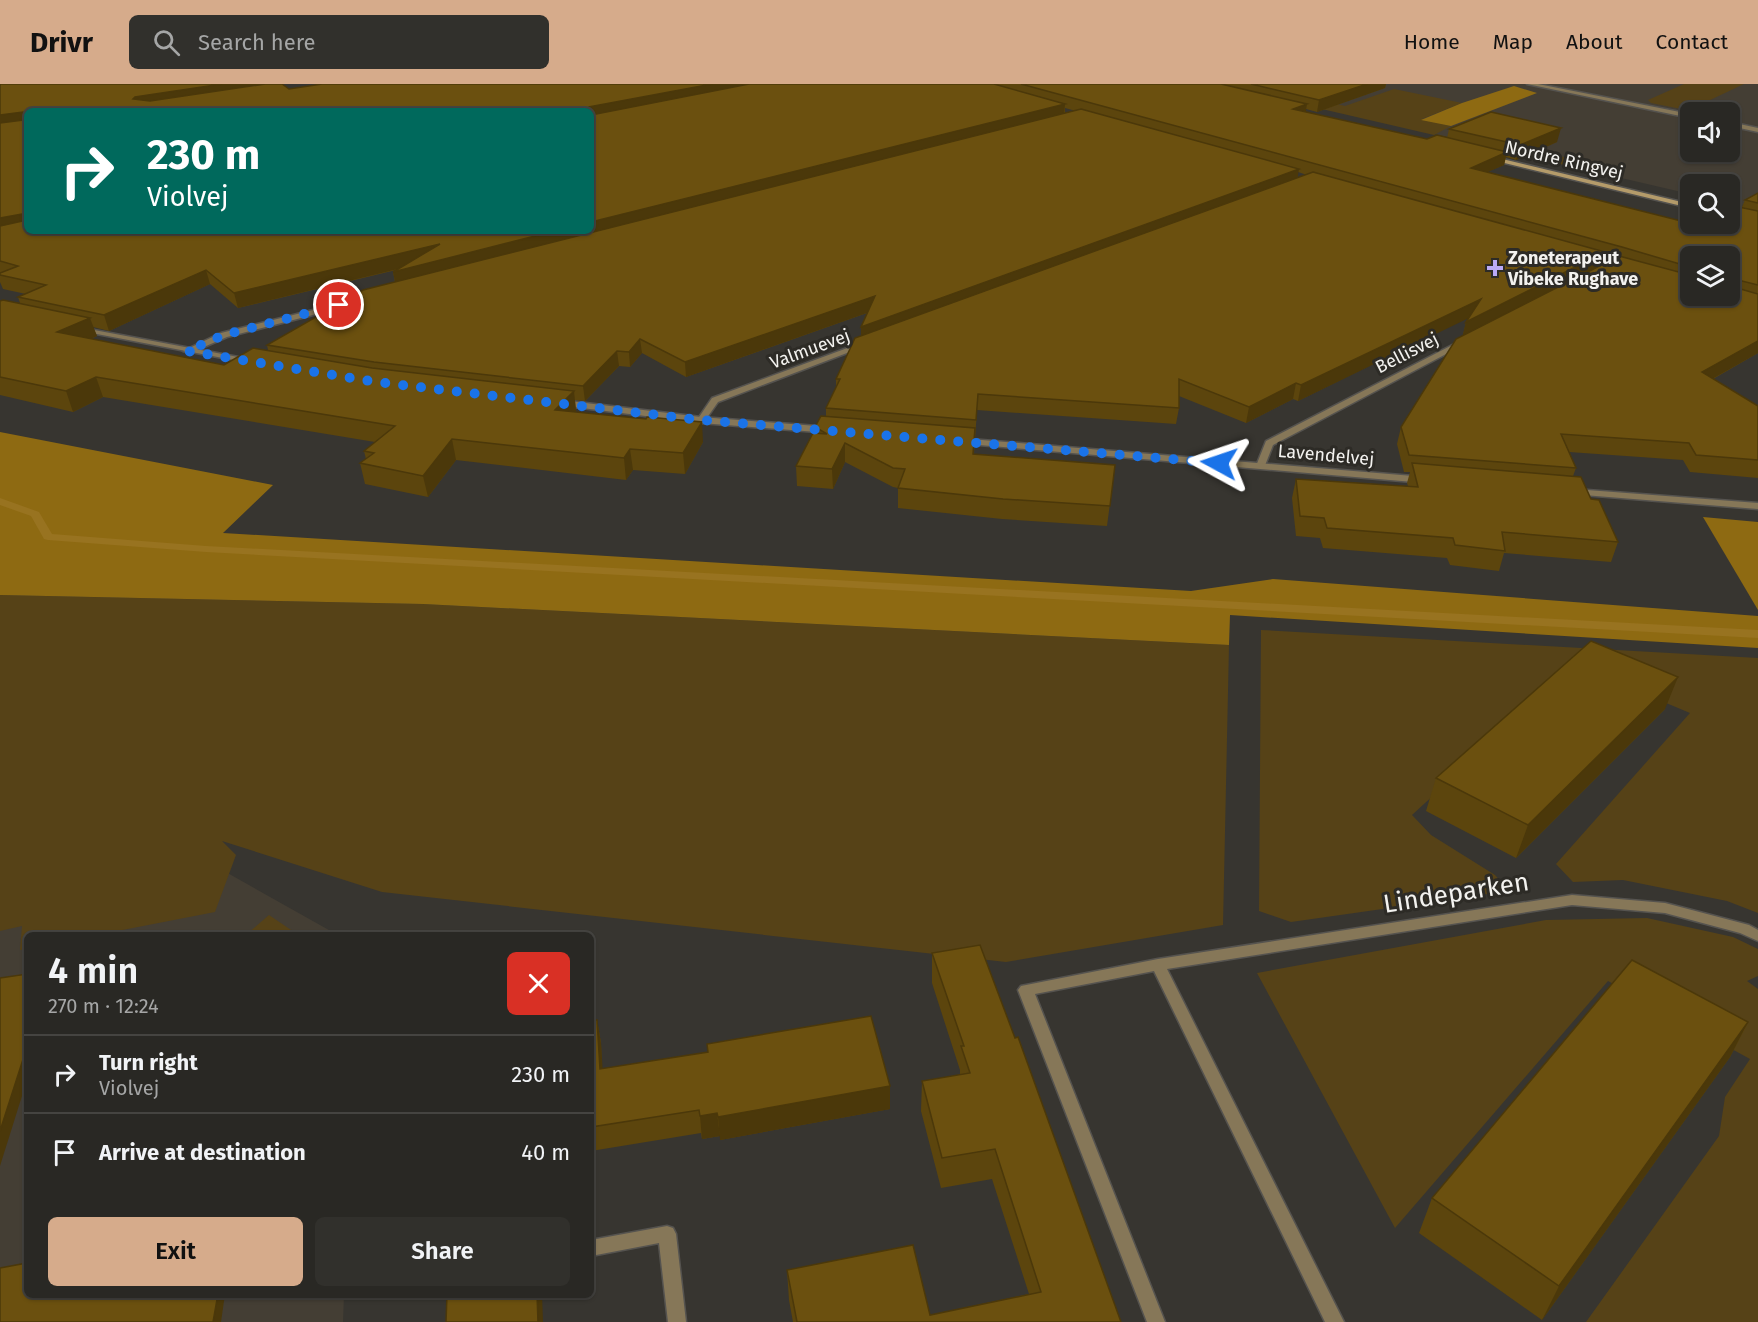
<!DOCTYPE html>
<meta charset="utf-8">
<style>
body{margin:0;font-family:"Fira Sans",sans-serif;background:#31302c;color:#f1f3f6;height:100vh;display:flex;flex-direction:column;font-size:22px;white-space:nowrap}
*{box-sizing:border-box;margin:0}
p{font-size:20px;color:#a5a6a6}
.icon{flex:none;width:33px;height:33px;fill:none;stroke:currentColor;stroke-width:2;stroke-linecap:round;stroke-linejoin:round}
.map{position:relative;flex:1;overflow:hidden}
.drawer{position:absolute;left:24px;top:848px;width:570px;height:366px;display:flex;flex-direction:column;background:#292824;border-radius:9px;box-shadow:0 2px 4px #0004,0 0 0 2px #454441}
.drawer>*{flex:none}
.hud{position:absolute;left:24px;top:24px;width:570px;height:126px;border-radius:9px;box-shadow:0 2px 4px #0004,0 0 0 2px #454441;background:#00695c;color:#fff;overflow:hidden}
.fabs{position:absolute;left:1680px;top:18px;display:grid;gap:12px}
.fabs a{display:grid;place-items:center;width:60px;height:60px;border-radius:9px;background:#292824;box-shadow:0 2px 4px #0004,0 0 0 2px #454441;font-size:30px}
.pin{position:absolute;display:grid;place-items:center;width:51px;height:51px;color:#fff;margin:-26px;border:3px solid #fff;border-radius:50%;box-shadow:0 2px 6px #0007}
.me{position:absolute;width:66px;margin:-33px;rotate:275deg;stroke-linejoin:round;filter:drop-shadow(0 0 4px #0008)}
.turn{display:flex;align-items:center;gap:21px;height:126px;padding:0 24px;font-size:27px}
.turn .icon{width:78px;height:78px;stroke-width:2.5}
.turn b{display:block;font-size:42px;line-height:51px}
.round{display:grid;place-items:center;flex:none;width:63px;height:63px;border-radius:9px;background:#31302c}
.overview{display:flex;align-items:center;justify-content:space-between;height:102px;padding:0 24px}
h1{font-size:36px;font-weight:600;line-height:45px}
.primary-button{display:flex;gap:12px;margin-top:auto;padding:12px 24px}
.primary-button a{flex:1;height:69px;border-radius:9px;background:#d6ab8b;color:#111;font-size:24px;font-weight:600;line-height:69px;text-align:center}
.primary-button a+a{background:#31302c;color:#f1f3f6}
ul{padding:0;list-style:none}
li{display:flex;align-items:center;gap:18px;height:78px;padding:0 24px;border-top:2px solid #454441}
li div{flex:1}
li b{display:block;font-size:22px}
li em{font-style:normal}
header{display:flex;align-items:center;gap:36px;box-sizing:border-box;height:84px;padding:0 30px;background:#d6ab8b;color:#111}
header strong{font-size:28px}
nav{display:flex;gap:33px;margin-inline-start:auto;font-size:21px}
.search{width:420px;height:54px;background:#31302c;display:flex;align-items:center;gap:15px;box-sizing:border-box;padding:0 21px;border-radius:9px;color:#a5a6a6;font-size:22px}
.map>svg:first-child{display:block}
</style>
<header>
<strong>Drivr</strong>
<div class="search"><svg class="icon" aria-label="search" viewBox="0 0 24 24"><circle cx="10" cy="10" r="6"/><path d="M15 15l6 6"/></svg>Search here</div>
<nav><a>Home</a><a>Map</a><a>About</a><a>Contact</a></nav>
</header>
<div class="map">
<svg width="1758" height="1238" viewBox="0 0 1758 1238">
<rect width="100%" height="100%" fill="#373530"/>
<g fill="#443e34" fill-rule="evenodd">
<path d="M1220 0H1758V125L1730 119V100H1690V110ZM1690 28H1730V68H1690Z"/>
<path d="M0 738 160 751 336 850H27V1210L344 1211 343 1238H0Z"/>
</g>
<g fill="#564217">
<path d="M1214 0H1253L1345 22 1394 5 1462 19 1422 35 1451 42 1434 51Z"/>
<path d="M1684 0H1744L1708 17 1721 21 1705 28H1696L1651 19 1648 16Z"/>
<path d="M1484 63C1522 66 1585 71 1617 93Z"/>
<path d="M0 511 423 520 1229 561 1223 841 1006 878 382 808 222 757 236 771 215 828 102 850H27V865L20 866 22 842 0 847Z"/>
<path d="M1261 546 1758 574V829L1727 817 1623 796 1573 798 1556 780 1690 629 1585 585 1572 584 1412 731 1431 751 1495 791 1509 807 1291 838 1259 827Z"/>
<path d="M269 831 297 850H247Z"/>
<path d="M1647 834 1733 853 1758 865V892L1747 897 1758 905V1238H1586L1719 1052 1725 1013 1750 975 1608 897 1395 1144 1257 889 1546 836Z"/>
</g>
<g fill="#8e6a12">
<path d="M1514 2 1537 9 1451 42 1421 36 1462 19Z"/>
<path d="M0 348 273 401 223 449 1191 507 1273 495 1758 532V564L1230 531 1229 561 423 520 0 511Z"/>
<path d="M1703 433 1758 438V526Z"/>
</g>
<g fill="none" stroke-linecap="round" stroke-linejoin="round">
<path fill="#987320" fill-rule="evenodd" d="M0 414 39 428 52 450 206 462 1758 546V554L206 468 48 456 44 455 31 432 0 421Z"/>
<defs>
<g id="minor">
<path d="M349 217 353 219 352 221 227 253 190 269 183 267 221 249Z"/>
<path d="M1460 257 1467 259 1273 361 1264 384H1258L1256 382 1266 357Z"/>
<path d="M861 259 868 261 718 318 704 338H698L697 336 712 314Z"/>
<path d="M1572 811 1665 819 1749 841 1758 846V857L1740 849 1665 829 1572 821 1167 885 1344 1238H1325L1154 887 1035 910 1165 1238H1147L1018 906 1021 902 1158 875Z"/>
<path d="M667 1142 673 1144 676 1150 686 1238H668L659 1159 591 1172V1156Z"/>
</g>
<g id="tertiary">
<path d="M1527 0H1538L1690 30V34Z"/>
<path d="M1730 38 1758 44V48L1730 42Z"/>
<path d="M78 243 249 275 253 277 249 279 81 247H78Z"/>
<path d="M561 316 701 333 830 343 835 346 830 349 701 339 558 321 557 319Z"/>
<path d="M958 354 1425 393 1430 396 1425 399 955 359 953 357Z"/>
<path d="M1574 405 1758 419V425L1571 410 1569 408Z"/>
</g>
<path id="secondary" d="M1490 72 1690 120V124L1488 75Z"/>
</defs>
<use href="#minor" stroke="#55534f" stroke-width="3"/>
<use href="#tertiary" stroke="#55534f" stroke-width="3"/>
<use href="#secondary" stroke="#55534f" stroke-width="3"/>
<use href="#minor" fill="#867758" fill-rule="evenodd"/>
<use href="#tertiary" fill="#867758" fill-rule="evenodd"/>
<use href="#secondary" fill="#b49b6a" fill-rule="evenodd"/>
</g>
<g fill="#5c450d" fill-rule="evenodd">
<path d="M0 0 289 5 322 0H1386L1385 4 1317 28 1306 25 1305 28 1427 55 1447 54 1449 45 1557 58 1516 76 1506 73 1504 81 1487 88 1697 141 1742 123 1745 116 1758 109V269L1713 295 1758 322V394L1690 388 1683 376 1569 368 1576 384 1573 392 1591 415 1618 458 1611 478 1504 469 1499 487 1450 481 1447 474 1323 464 1320 454 1296 452 1292 414 1296 395 1408 402 1407 399 1410 388H1404L1397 360 1401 343 1463 251 1466 238 1469 233 1298 317 1293 315 1246 339 1179 312V324L1176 340 977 326 974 370 1115 381 1107 442 1002 435 898 424V404L893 403 845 378 833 405 797 402 796 382 815 349V343L826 333V324L836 303V295L861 252V243L867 229 686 293 642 269 630 283 619 282 585 317 575 316 576 327 575 328 703 358 685 390 633 386 626 396 456 376 428 413 365 400 360 379 366 375 364 367 375 358 103 313 73 328 0 311V217L20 219 18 213 26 210 3 205 0 198ZM1065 24 1076 27 1065 29ZM27 27 591 147H27ZM1298 88 1307 91 1297 94ZM1690 172 1730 212H1690ZM1604 173 1612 175 1601 181ZM396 186 393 188 395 198 267 261 268 266 224 281 91 255 97 252 93 243 109 247 210 200 238 224Z"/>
<path d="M1665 625 1516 774 1426 727 1436 694Z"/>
<path d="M932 869 1121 1238H793L789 1216 787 1186 930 1231 1029 1210 992 1095 941 1104 921 1027 922 997 960 991V986L932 899Z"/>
<path d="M597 936 601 959 602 985 890 1002V1025L720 1056V1052L702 1055 701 1049 591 1067V937Z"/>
<path d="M1748 939 1730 973 1542 1236 1419 1149 1432 1114Z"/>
</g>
<g fill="#4b380a">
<path d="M222 0H274L137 27 133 15 135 13Z"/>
<path d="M712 0H772L591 35V27H588L589 23Z"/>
<path d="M1367 0H1386L1385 4 1317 28 1319 16Z"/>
<path d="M1065 20 1064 32 396 202 393 188 555 147H591V138Z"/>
<path d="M1307 20 1305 32 1293 25Z"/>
<path d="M23 28 27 40 0 44V31Z"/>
<path d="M1561 44 1557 58 1516 76 1520 61Z"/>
<path d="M1507 68 1504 81 1467 97 1471 84Z"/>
<path d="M1299 85 1297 97 861 257V243Z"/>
<path d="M22 130 27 144 0 149V134Z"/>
<path d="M440 160 443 174 238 224 234 209Z"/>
<path d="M1605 168 1601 183 1462 254 1466 238Z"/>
<path d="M206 186 210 200 109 247 104 231Z"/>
<path d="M1734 195 1730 207V196Z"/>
<path d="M875 212V226L686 293 685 278Z"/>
<path d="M1481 215 1477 230 1298 317 1301 301Z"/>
<path d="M90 234 97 252 64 267 57 248Z"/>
<path d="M640 255 642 269 630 283 629 268Z"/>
<path d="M1758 257V269L1696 304 1702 288Z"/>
<path d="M617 267 619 282 585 317 583 302Z"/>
<path d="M96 293 103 313 73 328 66 307Z"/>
<path d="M1296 299 1293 315 1246 339 1249 323Z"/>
<path d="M574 307 576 327 558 346 555 326Z"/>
<path d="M702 338 703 358 685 390 683 369Z"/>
<path d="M452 355 456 376 428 413 423 392Z"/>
<path d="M845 359V378L833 405 832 385Z"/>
<path d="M630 365 633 386 626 396 624 374Z"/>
<path d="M1678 593 1665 625 1516 774 1528 741Z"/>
<path d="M597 936 601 959 604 1008 600 985Z"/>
<path d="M1748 938 1730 973 1542 1236 1559 1202Z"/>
<path d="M27 963V996L0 1082V1047Z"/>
<path d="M890 1002V1025L720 1056 718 1033Z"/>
<path d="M717 1029 720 1052 702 1055 700 1032Z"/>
<path d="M218 1210H225L221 1238H213Z"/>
<path d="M537 1210H542L543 1238H538Z"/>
</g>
<g fill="#6b500f" stroke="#4b380a" stroke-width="1.5">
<path d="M0 0H222L135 13 133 15 150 17 265 0H282L289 5 322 0H712L589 23 588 27H27V131L22 130 0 134V39L23 36 25 30 23 28 0 31Z"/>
<path d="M749 0H994L1065 20 591 138V31Z"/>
<path d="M1021 0H1221L1307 20 1293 25 1427 55 1437 51 1507 68 1471 84 1697 141 1700 140H1730V124L1734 122 1758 127V201L1734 195 1730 196V172H1690V183L1622 163Z"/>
<path d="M1251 0H1367L1319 16Z"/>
<path d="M1081 25 1299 85 861 243 875 212 685 278 640 255 629 268 617 267 583 302 374 278 267 261 363 206Z"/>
<path d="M1491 28 1561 44 1520 61 1449 45Z"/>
<path d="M1313 88 1605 168 1466 238 1481 215 1301 301 1296 299 1249 323 1179 295V324L978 310 976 336 826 324 840 295H836L855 254Z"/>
<path d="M1758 109V119L1745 116Z"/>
<path d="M27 136V147H555L393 188 440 160 234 209 206 186 104 231 18 213 46 201 0 191V189L18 182 0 177V142Z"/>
<path d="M1619 172 1690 191V212H1730V202L1758 210V257L1702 288 1758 322V376L1696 371 1689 359 1561 350 1576 384 1409 371 1401 343 1456 255Z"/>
<path d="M3 216 90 234 57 248 224 281 253 264 372 284 574 307 555 326 646 335 647 333 702 338 683 369 630 365 624 374 452 355 423 392 360 379 374 369 364 367 395 342 96 293 66 307 0 293V217Z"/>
<path d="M821 332 975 344 973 370 1115 381 1110 422 1003 415 898 404 905 385 893 384 845 359 832 385 796 382 813 349 827 350 815 343Z"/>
<path d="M1412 379 1581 393 1591 415 1599 416 1618 458 1502 448 1505 467 1455 461 1453 454 1327 444 1324 434 1300 432 1296 395 1418 403Z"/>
<path d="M1591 557 1678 593 1528 741 1436 694Z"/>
<path d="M980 861 1015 954 1018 953 1121 1238H797L787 1186 913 1161 930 1231 1041 1208 995 1065 942 1074 922 997 970 989 961 962H964L932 869Z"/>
<path d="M1632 876 1748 938 1559 1202 1432 1114Z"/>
<path d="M27 890V963L0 1047V894Z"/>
<path d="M871 932 890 1002 718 1033 717 1029 700 1032 699 1026 591 1043V937L597 936 600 985 708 968 707 960Z"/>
<path d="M27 1179V1210H218L213 1238H0V1184Z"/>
<path d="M447 1210H537L538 1238H446Z"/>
</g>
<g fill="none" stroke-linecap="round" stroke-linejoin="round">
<path stroke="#1a73e8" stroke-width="10" stroke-dasharray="0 18" d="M339 221 224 251 187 267 376 298 700 336 1219 379"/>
</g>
<path fill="#baaaf6" stroke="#2d2b26" stroke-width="2" d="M1492 175h6v6h6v6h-6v6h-6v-6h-6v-6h6z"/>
<g text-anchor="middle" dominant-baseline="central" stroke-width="6" stroke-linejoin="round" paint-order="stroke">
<g font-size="18" fill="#f3f2ef" stroke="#2d2b26">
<text transform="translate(1564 76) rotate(13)">Nordre Ringvej</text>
<text transform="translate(810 265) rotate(-20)">Valmuevej</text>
<text transform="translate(1407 269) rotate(-27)">Bellisvej</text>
<text transform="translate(1326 371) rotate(5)">Lavendelvej</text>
</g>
<g font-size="18" font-weight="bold" fill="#f3f2ef" stroke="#2d2b26" text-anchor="start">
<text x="1508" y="174">Zoneterapeut<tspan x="1508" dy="21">Vibeke Rughave</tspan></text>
</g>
<g font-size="26" fill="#f3f2ef" stroke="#2d2b26">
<text transform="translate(1456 809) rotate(-9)">Lindeparken</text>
</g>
</g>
</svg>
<div class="fabs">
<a><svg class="icon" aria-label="sound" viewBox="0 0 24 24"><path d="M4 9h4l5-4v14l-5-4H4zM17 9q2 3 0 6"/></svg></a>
<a><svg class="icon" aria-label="search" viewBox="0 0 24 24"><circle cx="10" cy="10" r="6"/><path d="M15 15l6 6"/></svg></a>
<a><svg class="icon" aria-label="layers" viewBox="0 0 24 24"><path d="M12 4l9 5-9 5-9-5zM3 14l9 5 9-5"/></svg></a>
</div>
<div class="pin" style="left:339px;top:221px;background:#d93025"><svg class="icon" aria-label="arrive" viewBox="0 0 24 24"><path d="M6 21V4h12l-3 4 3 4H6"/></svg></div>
<svg class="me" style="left:1219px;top:379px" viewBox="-20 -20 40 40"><path d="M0-17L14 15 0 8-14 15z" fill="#1a73e8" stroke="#fff" stroke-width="4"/></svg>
<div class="hud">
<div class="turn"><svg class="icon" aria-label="right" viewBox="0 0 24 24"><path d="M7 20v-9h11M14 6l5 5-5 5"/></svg><div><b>230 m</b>Violvej</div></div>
</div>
<section class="drawer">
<div class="overview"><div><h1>4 min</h1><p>270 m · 12:24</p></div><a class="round" style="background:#d93025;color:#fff"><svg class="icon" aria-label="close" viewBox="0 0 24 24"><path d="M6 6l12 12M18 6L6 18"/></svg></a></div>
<ul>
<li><svg class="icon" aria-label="right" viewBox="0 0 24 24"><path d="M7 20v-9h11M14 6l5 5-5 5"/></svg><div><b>Turn right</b><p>Violvej</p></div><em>230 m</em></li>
<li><svg class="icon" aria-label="arrive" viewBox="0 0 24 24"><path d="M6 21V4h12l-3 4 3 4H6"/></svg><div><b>Arrive at destination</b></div><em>40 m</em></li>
</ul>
<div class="primary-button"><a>Exit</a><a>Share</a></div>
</section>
</div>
